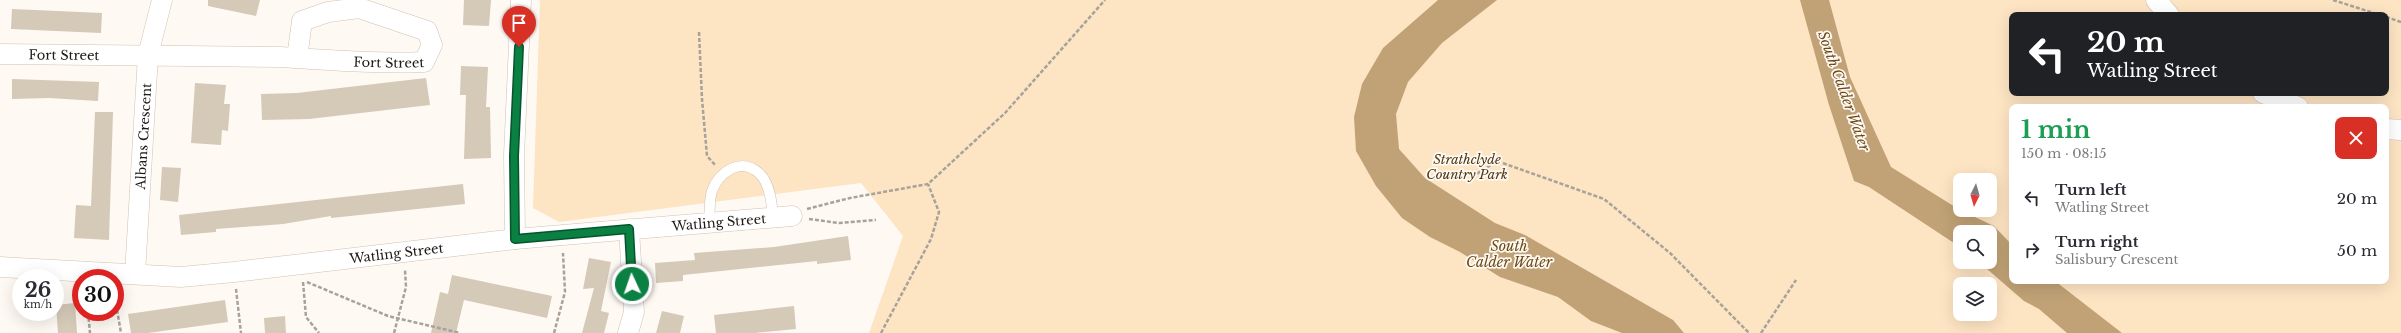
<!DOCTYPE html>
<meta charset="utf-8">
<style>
body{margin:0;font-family:"Libre Baskerville",serif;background:#f7f7f7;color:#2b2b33;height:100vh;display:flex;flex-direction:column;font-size:15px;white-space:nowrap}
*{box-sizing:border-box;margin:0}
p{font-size:13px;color:#7c7c81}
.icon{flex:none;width:22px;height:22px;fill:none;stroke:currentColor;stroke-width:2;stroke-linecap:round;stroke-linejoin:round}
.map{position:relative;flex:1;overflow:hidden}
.details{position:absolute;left:2009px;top:104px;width:380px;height:180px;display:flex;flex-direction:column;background:#fff;border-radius:8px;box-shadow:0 4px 16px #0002}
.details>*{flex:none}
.hud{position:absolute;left:2009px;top:12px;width:380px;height:84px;border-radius:8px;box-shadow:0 4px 16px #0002;background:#202124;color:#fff;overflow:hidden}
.needle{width:26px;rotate:185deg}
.tools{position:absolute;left:1953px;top:173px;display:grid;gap:8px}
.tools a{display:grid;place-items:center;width:44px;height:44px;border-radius:8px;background:#fff;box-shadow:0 4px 16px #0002;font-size:20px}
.speed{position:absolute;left:12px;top:269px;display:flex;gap:8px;font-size:20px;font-weight:700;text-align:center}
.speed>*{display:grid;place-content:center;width:52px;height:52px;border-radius:50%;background:#fff;box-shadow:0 4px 16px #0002;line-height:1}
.speed small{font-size:10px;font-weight:400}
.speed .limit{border:6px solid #d22;background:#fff;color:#111}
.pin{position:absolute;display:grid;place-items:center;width:34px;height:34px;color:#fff;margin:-41px -17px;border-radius:50% 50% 50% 0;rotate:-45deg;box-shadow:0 0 4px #0007}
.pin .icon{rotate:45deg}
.me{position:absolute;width:44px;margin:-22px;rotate:357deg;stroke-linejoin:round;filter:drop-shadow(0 0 3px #0008)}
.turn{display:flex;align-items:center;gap:14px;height:84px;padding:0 12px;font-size:18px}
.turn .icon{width:52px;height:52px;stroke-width:2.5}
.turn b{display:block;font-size:28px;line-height:34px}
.round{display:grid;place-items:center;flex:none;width:42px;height:42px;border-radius:8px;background:#f7f7f7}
.headline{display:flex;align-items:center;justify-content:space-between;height:68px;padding:0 12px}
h1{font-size:24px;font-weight:800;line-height:30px;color:#1e9e55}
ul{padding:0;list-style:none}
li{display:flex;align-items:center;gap:12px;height:52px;padding:0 12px}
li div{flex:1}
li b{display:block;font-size:15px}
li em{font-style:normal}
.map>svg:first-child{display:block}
</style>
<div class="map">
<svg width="2401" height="333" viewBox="0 0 2401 333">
<rect width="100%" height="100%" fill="#fff9f3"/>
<path fill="#fde4c3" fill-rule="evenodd" d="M540 0H2401V333H869L903 236 861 183 559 222 533 208ZM2012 15H2386V93H2012ZM2012 107H2386V281H2012ZM1960 180H1990V210H1960ZM1960 232H1990V262H1960ZM1960 284H1990V314H1960Z"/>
<g fill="#c1a276">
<path d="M1438 0H1497L1442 43 1408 82 1396 114 1399 149 1425 178 1495 223 1525 235 1673 320 1684 333H1622L1591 321 1558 297 1500 277 1460 252 1430 237 1402 218 1376 186 1356 151 1354 117 1362 84 1383 48Z"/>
<path d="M1800 0H1829L1850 77 1891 167 1960 210 1994 226 2012 245V281H2055L2122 333H2067L2039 309 2024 301 1979 262H1990V232H1960V247L1869 187 1854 181 1829 105Z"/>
</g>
<g fill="#d5c9b8">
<path d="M208 0H260L256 16 208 6Z"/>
<path d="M464 0H491L489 26 463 25Z"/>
<path d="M12 9 102 13 101 33 11 29Z"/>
<path d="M461 66 488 67 486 107H490L491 158 464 159 466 95H460Z"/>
<path d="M426 78 430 105 309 119 262 120 261 94 297 93Z"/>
<path d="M12 79 99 82 98 101 49 98 12 99Z"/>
<path d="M195 83 226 85 224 104H230L228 131 222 130 221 145 191 143Z"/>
<path d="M95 112H113L109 240 74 238 76 205 91 206Z"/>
<path d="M162 167 181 168 178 202 160 200Z"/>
<path d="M463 184 465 204 331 218V216L283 224 216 229V232L181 235 179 215Z"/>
<path d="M848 236 851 260 817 264V261L683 275V281L656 283 655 263 695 260 694 253 774 247Z"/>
<path d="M589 258 611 262 601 311 609 313 604 333H582L594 288 583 289Z"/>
<path d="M452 275 552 296 547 318 464 300 456 333H431L440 292 448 294Z"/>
<path d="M225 300 228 322 148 333H131L128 314Z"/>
<path d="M75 303 77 333H58L56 305Z"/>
<path d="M794 306 796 329 755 333H716L714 315Z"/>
<path d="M662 311 684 316 680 333H656Z"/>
<path d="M285 316 286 333H265L264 318Z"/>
</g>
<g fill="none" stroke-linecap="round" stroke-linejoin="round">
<defs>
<path id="lane" d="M709 222C710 213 709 200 712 191 719 172 741 156 760 174 770 184 772 204 773 217"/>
<g id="street">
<path d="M2156 0 2169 15"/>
<path id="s1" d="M0 54 280 57C328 60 376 64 424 62L432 45 427 31 359 8 328 12 302 21 297 58"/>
<path d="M2263 93 2298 107"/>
<path d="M2386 129 2401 130"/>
<path d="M515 239 514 155 521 0"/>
<path id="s2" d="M0 267 181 277 234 272 515 239 792 216"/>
<path id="s3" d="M135 274 148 55 162 0"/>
<path d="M628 333 634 312 629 229"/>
</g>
</defs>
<use href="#lane" stroke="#cfc2b2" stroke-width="11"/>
<use href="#street" stroke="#cfc2b2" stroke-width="21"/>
<g stroke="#a7a29c" stroke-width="2.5" stroke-dasharray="4 2" stroke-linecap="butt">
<path d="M2333 0 2380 15"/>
<path d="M2386 17 2401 22"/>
<path d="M699 32 702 99 707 156 716 166"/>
<path d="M1472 177 1497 161 1604 199 1670 253 1749 333"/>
<path d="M807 209 850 198 928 184 1005 113 1105 0"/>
<path d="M809 219 839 223 876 220"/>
<path d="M303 282 306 317 319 333"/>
<path d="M307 282 388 316 460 333"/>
<path d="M236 289 241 333"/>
<path d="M115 298 121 333"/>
<path d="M88 312 90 333"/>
<path d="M394 333 406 287 405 270"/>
<path d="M554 333 565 292 563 253"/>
<path d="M881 333 931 239 939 212 928 184"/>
<path d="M1761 333 1796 280"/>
</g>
<use href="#lane" stroke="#fff" stroke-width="10"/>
<use href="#street" stroke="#fff" stroke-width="20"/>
</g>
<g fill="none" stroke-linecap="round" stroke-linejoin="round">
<defs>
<path id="route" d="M519 47 514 156 515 239 629 229 632 284"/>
</defs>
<use href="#route" stroke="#07532c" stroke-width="10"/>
<use href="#route" stroke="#0b8043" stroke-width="7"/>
</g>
<g text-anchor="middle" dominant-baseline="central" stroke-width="3.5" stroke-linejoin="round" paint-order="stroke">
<g font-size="13" fill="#1d1913" stroke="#fff9f3">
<text stroke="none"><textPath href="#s1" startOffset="64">Fort Street</textPath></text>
<text stroke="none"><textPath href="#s1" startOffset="389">Fort Street</textPath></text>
<text stroke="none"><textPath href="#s3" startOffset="138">Albans Crescent</textPath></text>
<text stroke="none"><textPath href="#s2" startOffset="722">Watling Street</textPath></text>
<text stroke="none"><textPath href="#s2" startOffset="398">Watling Street</textPath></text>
</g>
<g font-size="13" font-style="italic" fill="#4e3714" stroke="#fff9f3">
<text x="1467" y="159">Strathclyde<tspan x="1467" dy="15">Country Park</tspan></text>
</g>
<g font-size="14" font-style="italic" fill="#6b4b16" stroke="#fff9f3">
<text transform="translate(1844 91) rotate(70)">South Calder Water</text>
<text x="1509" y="246">South<tspan x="1509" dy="16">Calder Water</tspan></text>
</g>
</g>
</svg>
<div class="tools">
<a><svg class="needle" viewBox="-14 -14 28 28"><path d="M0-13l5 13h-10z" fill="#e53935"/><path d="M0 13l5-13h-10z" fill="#7c7c81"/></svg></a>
<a><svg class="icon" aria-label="search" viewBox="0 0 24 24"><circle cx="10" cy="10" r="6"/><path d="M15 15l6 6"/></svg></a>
<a><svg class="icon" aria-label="layers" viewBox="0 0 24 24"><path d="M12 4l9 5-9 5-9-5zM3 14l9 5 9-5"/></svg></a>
</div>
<div class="speed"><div>26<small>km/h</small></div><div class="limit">30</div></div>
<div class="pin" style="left:519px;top:47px;background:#d93025"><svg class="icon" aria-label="arrive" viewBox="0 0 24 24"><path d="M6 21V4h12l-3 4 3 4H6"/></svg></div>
<svg class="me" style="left:632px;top:284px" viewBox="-20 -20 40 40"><circle r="17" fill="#0b8043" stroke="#fff" stroke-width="3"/><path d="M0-11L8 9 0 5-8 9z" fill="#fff"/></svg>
<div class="hud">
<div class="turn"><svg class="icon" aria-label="left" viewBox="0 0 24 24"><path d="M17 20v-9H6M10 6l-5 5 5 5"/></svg><div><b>20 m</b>Watling Street</div></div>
</div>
<section class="details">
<div class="headline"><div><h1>1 min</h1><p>150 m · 08:15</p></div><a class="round" style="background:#d93025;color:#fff"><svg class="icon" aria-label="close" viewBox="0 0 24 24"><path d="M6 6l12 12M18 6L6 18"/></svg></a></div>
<ul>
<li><svg class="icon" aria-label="left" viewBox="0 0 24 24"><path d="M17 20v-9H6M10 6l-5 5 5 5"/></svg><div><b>Turn left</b><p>Watling Street</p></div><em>20 m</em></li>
<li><svg class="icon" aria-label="right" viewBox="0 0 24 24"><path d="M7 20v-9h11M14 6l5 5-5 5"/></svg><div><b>Turn right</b><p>Salisbury Crescent</p></div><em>50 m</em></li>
</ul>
</section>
</div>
